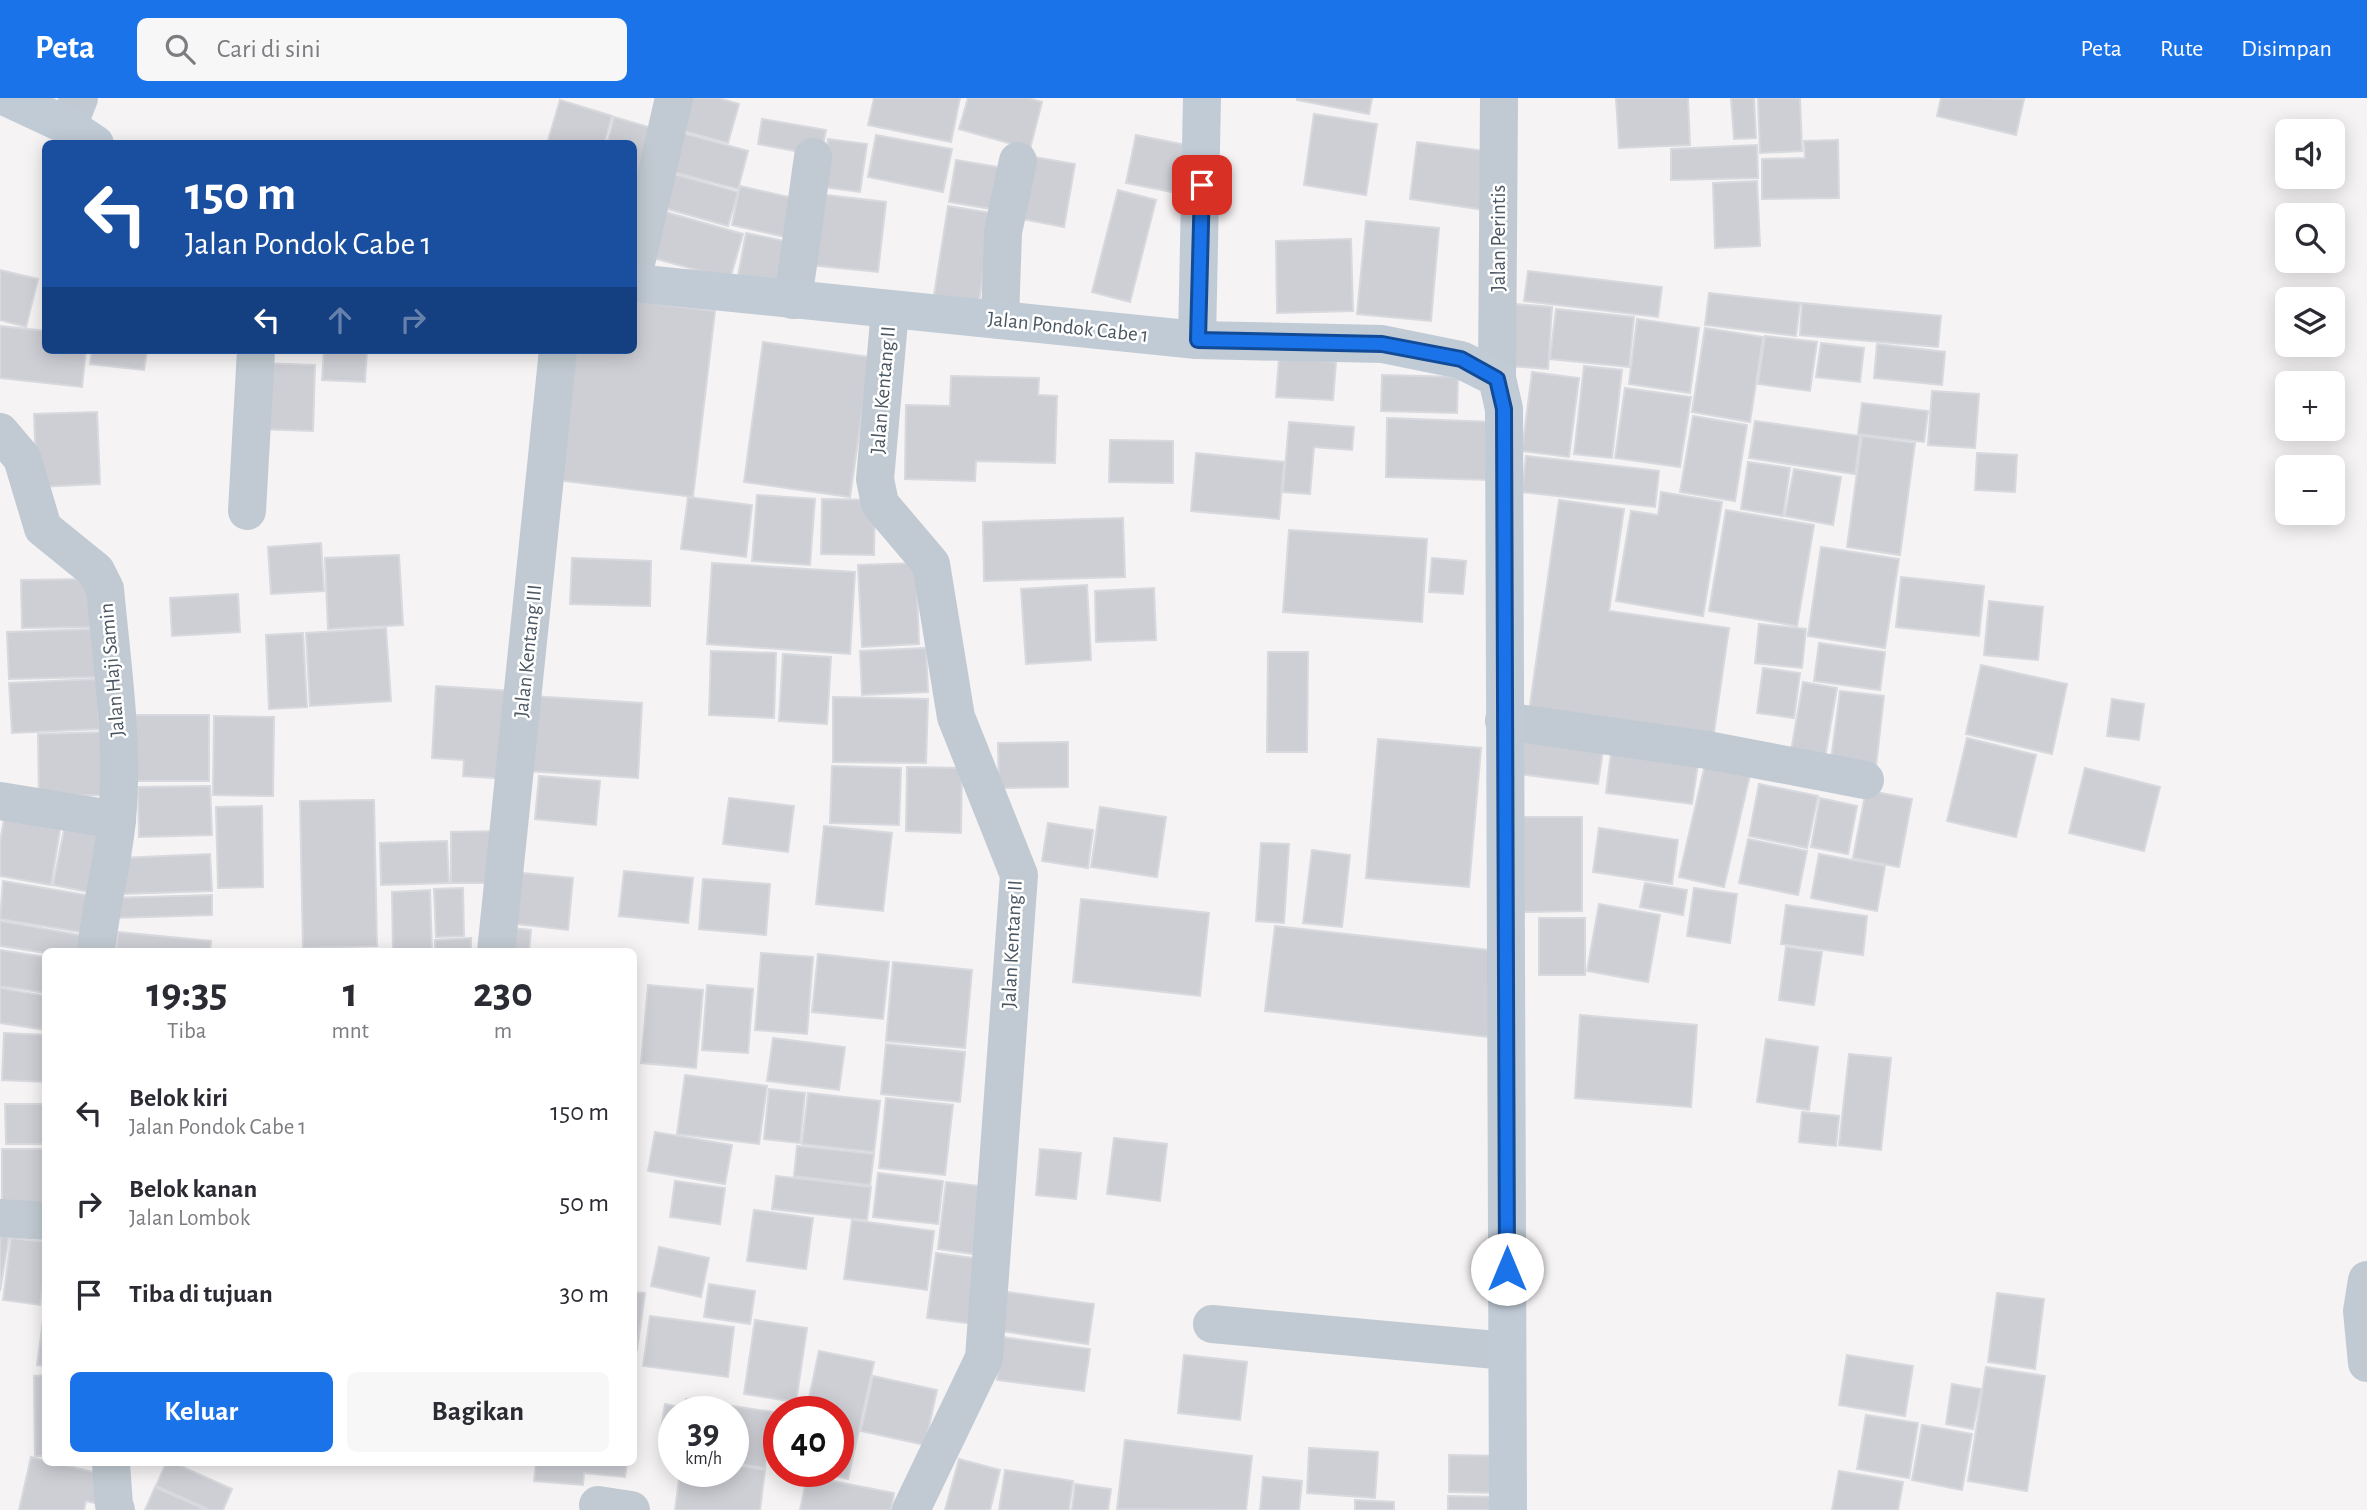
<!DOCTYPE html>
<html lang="id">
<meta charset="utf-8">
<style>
body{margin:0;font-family:"Alegreya Sans",sans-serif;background:#f7f7f7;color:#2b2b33;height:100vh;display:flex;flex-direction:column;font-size:26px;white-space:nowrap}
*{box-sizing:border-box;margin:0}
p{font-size:23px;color:#7c7c81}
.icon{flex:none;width:38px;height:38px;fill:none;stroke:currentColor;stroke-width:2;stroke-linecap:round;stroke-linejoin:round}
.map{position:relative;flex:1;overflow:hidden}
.details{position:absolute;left:42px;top:850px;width:595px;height:518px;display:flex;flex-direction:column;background:#fff;border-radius:10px;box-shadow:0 4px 18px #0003}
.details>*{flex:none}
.top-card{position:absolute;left:42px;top:42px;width:595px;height:214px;border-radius:10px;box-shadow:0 4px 18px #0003;background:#1a4fa0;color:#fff;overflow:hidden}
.controls{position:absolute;left:2275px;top:21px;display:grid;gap:14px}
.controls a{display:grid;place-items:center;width:70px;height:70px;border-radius:10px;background:#fff;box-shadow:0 4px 18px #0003;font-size:35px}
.speed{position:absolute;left:658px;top:1298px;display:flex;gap:14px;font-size:35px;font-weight:700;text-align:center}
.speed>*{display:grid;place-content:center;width:91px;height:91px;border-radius:50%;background:#fff;box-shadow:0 4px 18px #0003;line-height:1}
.speed small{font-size:18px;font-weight:400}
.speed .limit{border:10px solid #d22;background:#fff;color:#111}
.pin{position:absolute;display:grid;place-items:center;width:60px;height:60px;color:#fff;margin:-30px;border-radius:14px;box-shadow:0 4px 10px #0006}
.me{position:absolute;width:77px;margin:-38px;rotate:0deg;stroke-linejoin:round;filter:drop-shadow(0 0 5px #0008)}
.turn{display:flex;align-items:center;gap:24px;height:147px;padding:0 28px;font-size:32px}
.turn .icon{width:91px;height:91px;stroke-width:2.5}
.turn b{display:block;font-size:49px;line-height:60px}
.lanes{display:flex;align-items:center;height:66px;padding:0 28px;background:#0003;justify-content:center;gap:35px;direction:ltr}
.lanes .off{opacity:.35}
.eta{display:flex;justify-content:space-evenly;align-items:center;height:119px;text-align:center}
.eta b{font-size:42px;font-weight:700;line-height:49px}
.action{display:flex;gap:14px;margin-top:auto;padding:14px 28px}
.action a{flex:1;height:80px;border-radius:10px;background:#1a73e8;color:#fff;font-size:28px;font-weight:700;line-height:80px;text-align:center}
.action a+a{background:#f7f7f7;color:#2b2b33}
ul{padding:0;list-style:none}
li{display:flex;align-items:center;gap:21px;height:91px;padding:0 28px}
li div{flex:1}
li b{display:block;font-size:26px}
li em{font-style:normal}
header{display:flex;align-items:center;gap:42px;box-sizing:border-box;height:98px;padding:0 35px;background:#1a73e8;color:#fff}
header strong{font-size:33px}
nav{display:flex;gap:38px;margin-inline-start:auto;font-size:24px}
.search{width:490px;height:63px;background:#f7f7f7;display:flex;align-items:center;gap:18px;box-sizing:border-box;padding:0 24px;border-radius:10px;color:#7c7c81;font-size:26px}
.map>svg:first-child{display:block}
</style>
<header>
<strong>Peta</strong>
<div class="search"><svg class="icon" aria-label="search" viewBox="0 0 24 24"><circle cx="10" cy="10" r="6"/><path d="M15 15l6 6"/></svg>Cari di sini</div>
<nav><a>Peta</a><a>Rute</a><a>Disimpan</a></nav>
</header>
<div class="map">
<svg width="2367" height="1412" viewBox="0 0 2367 1412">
<rect width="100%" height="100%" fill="#f5f3f3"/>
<g fill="#cdcfd5" stroke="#d7d9de" stroke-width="2">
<path d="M681 0H718L739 6 728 45 673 30Z"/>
<path d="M874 0H960L951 44 868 27Z"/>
<path d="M968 0H1028L1042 4 1030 51 959 31Z"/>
<path d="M1297 0H1372L1369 16 1297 2Z"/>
<path d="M1616 0H1688L1690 47 1619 50Z"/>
<path d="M1731 0H1754L1756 40 1734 41Z"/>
<path d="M1758 0H1800L1802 53 1760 55Z"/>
<path d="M1941 0 2024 1 2016 37 1937 18Z"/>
<path d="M560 2 612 18 604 46H547Z"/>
<path d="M1314 16 1377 26 1366 97 1304 87Z"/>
<path d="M614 19 665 34 634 104V46H607Z"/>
<path d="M762 21 826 32 821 58 758 46Z"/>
<path d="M679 34 748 53 738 91 669 73Z"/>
<path d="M876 37 952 51 943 94 868 79Z"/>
<path d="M1136 37 1196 49 1187 97 1126 85Z"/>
<path d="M828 41 867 46 860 94 822 89Z"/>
<path d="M1838 42 1839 100 1762 101V61L1805 60 1804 43Z"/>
<path d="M1417 44 1493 54 1485 112 1410 101Z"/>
<path d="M1757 47 1758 80 1671 82V51Z"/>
<path d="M1028 58 1075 66 1064 129 1017 120Z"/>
<path d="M956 62 1010 71 1003 113 949 104Z"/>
<path d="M666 74 738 94 728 128 657 108Z"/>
<path d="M1757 83 1760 148 1715 150 1713 85Z"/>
<path d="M740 88 806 103 798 142 732 127Z"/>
<path d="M1118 92 1156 102 1130 204 1092 194Z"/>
<path d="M817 96 886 104 878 174 810 167Z"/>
<path d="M948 108 992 115 979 204 934 197Z"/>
<path d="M655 111 743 136 730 181 642 157Z"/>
<path d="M1366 123 1439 130 1431 223 1357 216Z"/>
<path d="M746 135 789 144 780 187 738 178Z"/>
<path d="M1351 141 1353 213 1277 215 1276 143Z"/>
<path d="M0 172 38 181 26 229 0 222Z"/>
<path d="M1528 173 1662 189 1658 219 1524 203Z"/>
<path d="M1709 195 1800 205 1796 238 1705 227Z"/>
<path d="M634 203 715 213 693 399 556 382 571 252H634Z"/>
<path d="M1802 205 1941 218 1938 249 1800 237Z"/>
<path d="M1515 206 1552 209 1548 271 1510 268Z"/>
<path d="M1556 211 1634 219 1629 269 1550 261Z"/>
<path d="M1637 221 1699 230 1690 295 1629 286Z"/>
<path d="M0 228 46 233V252H86L82 289 0 280Z"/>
<path d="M1705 230 1763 239 1750 324 1692 314Z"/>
<path d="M1765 238 1817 244 1810 293 1758 286Z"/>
<path d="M763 244 870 259 850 399 744 384Z"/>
<path d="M1821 245 1864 250 1860 284 1816 279Z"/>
<path d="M1877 246 1945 254 1942 287 1874 280Z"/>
<path d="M92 252H147L144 272 90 266Z"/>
<path d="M324 252H367L365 284 322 282Z"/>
<path d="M1279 260 1336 264 1333 302 1276 299Z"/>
<path d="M259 265 315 267 313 333 257 331Z"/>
<path d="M1584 268 1622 272 1612 360 1574 356Z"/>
<path d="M1532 274 1579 280 1569 359 1522 353Z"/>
<path d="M1382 277 1458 279 1457 315 1381 313Z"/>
<path d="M951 278 1039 280 1038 297 1057 298 1055 365 976 363 975 383 905 381 906 307 950 308Z"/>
<path d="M1625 290 1691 299 1680 369 1615 360Z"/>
<path d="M1932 293 1979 296 1975 350 1928 347Z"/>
<path d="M1862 305 1928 313 1924 344 1858 336Z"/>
<path d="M97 314 100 386 37 389 34 316Z"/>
<path d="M1693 318 1747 327 1735 403 1680 394Z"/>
<path d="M1387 320 1494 324 1492 382 1386 379Z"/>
<path d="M1755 323 1860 338 1855 376 1749 360Z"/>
<path d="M1289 324 1354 329 1352 352 1314 349 1310 396 1283 394Z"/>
<path d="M1862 338 1915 345 1900 457 1847 449Z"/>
<path d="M1110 342 1173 343V385L1109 384Z"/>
<path d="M1196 355 1284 364 1279 421 1191 413Z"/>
<path d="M1977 355 2017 357 2015 394 1975 392Z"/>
<path d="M1526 358 1659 373 1655 409 1522 394Z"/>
<path d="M1748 364 1790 370 1783 418 1741 411Z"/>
<path d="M1794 371 1841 379 1833 427 1785 418Z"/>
<path d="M1661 394 1722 404 1703 518 1616 503 1631 413 1658 417Z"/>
<path d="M757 397 815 401 810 467 752 463Z"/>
<path d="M688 399 752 407 746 459 681 451Z"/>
<path d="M822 401 875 402 874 457 821 456Z"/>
<path d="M1559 402 1624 411 1609 513 1729 530 1712 648 1528 621Z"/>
<path d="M1726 412 1814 427 1797 528 1709 513Z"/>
<path d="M1123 420 1125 479 984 483 983 424Z"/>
<path d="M1289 432 1427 441 1422 524 1283 514Z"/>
<path d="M321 445 324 493 271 496 268 449Z"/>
<path d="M1821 449 1899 461 1885 550 1808 538Z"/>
<path d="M399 457 403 527 328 531 325 460Z"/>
<path d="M572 460 651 463 650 508 570 506Z"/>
<path d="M1432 460 1466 463 1463 496 1429 494Z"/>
<path d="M712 465 855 474 850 556 707 546Z"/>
<path d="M916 465 919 546 862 549 858 467Z"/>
<path d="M1901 479 1984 488 1979 538 1896 529Z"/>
<path d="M93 481 94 529 22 530 21 482Z"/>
<path d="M1087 487 1091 562 1026 566 1021 491Z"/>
<path d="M1154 490 1156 542 1096 544 1095 493Z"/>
<path d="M238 496 240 534 172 538 170 500Z"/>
<path d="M1989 503 2043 509 2038 562 1984 557Z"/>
<path d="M1759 526 1806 531 1802 570 1755 565Z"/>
<path d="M386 530 391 603 310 608 306 535Z"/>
<path d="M95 531 97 579 9 581 7 534Z"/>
<path d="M303 535 307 609 269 611 266 537Z"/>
<path d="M1819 545 1885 554 1880 592 1814 583Z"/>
<path d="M926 550 928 594 862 597 860 553Z"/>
<path d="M711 553 776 555 774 620 709 617Z"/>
<path d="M1268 554H1308L1307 654H1267Z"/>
<path d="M783 556 831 559 827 626 779 623Z"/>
<path d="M1981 567 2067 586 2052 656 1966 636Z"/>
<path d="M1763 570 1800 575 1794 620 1757 615Z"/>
<path d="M97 581 99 631 12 635 9 585Z"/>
<path d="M1803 584 1837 590 1823 671 1789 665Z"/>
<path d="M436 588 515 593 510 681 463 678 464 662 432 660Z"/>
<path d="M1840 593 1884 598 1876 668 1831 662Z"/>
<path d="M531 598 642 605 638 680 527 673Z"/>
<path d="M833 599 928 601 926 665 833 664Z"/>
<path d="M2112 601 2144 606 2139 642 2107 638Z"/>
<rect x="135" y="617" width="74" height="66"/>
<path d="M214 618 274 619 273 698 213 697Z"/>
<path d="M108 634 110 697 39 698 38 636Z"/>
<path d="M1525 635 1604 645 1598 686 1519 676Z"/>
<path d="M1967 640 2036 657 2016 739 1947 723Z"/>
<path d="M1378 641 1481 650 1469 789 1366 780Z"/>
<path d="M1068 644V689L999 690 998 645Z"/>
<path d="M1612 647 1699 659 1692 706 1606 695Z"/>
<path d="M1707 658 1752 668 1724 789 1679 779Z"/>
<path d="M832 668 901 670 899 727 830 725Z"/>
<path d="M907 669 962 670 961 735 906 733Z"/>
<path d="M2085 670 2160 689 2144 753 2069 735Z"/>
<path d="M539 678 600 683 596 727 535 721Z"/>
<path d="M1759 686 1818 698 1807 750 1749 738Z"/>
<path d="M210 688 212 737 139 739 138 689Z"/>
<path d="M1866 692 1912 701 1899 769 1853 760Z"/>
<path d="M729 700 794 708 788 754 723 746Z"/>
<path d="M1820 700 1857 708 1848 756 1811 749Z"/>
<path d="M374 702 377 848 303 850 300 703Z"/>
<path d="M262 708 263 789 218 790 216 709Z"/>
<path d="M1100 709 1166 719 1157 779 1091 769Z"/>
<path d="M5 716 61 726 51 787 0 778V744Z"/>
<path d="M1519 719H1582V813L1519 814Z"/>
<path d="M66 722 105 729 94 795 53 787Z"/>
<path d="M1048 725 1093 732 1088 770 1042 763Z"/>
<path d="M824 728 892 735 883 813 816 806Z"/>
<path d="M1599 730 1678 742 1672 786 1593 774Z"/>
<path d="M504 733V785H451V734Z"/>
<path d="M1748 741 1807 753 1798 797 1739 785Z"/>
<path d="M447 743 449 785 381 787 380 745Z"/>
<path d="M1261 745 1289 746 1284 825 1256 823Z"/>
<path d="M1312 752 1350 757 1342 829 1303 825Z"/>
<path d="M210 756 212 793 122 796 120 760Z"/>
<path d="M1819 756 1885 768 1877 813 1811 800Z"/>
<path d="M624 773 693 780 688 825 619 818Z"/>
<path d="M512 774 573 780 568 832 508 825Z"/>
<path d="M703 781 770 786 766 837 699 831Z"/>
<path d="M3 783 92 798 87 835 0 821Z"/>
<path d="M1645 785 1687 792 1683 817 1640 809Z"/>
<path d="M463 790 464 838 436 839 434 791Z"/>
<path d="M1694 790 1737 796 1730 845 1687 838Z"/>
<path d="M430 792 432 854H393L392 794Z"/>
<path d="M212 797V817L113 820 112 800Z"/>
<path d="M1081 801 1209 815 1200 898 1073 884Z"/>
<path d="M1599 806 1660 817 1648 884 1587 873Z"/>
<path d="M1786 807 1867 818 1863 857 1781 846Z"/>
<rect x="1539" y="820" width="46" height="57"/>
<path d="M0 823 86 838 83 854 46 855 0 848Z"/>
<path d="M1275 828 1497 853 1488 939 1265 913Z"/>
<path d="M501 829 531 832 529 854H499Z"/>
<path d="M118 834 211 843 210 854H116Z"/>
<path d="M471 840V854H435V842Z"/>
<path d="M1786 849 1822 854 1814 907 1779 902Z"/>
<path d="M0 852 46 859V895L0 888Z"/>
<path d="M761 855 813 859 807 936 755 932Z"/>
<path d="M818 856 889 864 883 921 812 914Z"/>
<path d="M893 864 972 872 965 950 886 943Z"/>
<path d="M648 887 703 892 696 970 641 965Z"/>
<path d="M707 887 753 891 748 955 702 952Z"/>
<path d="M0 890 46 898V932L0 925Z"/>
<path d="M1580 917 1697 927 1691 1009 1575 1000Z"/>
<path d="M4 935 46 937V984L2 982Z"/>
<path d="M773 940 845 949 839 992 767 983Z"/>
<path d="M1766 941 1818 949 1809 1012 1757 1004Z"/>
<path d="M886 946 965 954 960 1004 881 996Z"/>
<path d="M1849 956 1891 960 1881 1052 1839 1047Z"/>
<path d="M685 977 767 988 759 1046 677 1036Z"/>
<path d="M769 991 805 995 800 1045 764 1041Z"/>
<path d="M808 995 880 1003 874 1054 802 1046Z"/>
<path d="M886 1000 953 1007 945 1077 879 1070Z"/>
<path d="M5 1006H46V1046H6Z"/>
<path d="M1802 1014 1839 1018 1836 1048 1799 1044Z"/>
<path d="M655 1034 732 1047 725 1086 648 1073Z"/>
<path d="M1114 1040 1167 1046 1160 1103 1107 1096Z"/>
<path d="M797 1048 874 1056 870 1087 794 1078Z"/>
<path d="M2 1051H46V1113L2 1114Z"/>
<path d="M1040 1051 1081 1055 1076 1101 1036 1097Z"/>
<path d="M878 1075 943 1083 938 1126 873 1119Z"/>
<path d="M776 1078 871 1089 867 1122 772 1111Z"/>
<path d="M675 1083 725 1090 720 1126 670 1119Z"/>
<path d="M946 1084 988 1089 980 1157 938 1151Z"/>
<path d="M754 1112 813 1120 806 1171 747 1163Z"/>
<path d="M852 1122 934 1133 927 1192 844 1181Z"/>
<path d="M0 1138 9 1139 0 1193Z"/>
<path d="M11 1140 46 1144V1163L40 1207 3 1202Z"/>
<path d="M659 1149 709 1160 701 1199 651 1188Z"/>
<path d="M936 1155 981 1161 973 1226 927 1220Z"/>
<path d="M709 1186 755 1193 750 1226 704 1219Z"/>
<path d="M1000 1193 1094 1206 1088 1246 995 1232Z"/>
<path d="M634 1194 645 1195 637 1252H634Z"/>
<path d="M1997 1195 2044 1201 2035 1271 1988 1264Z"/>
<path d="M45 1208H46V1268L37 1267Z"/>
<path d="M650 1218 734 1229 728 1279 643 1268Z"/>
<path d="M755 1222 807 1230 796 1304 744 1296Z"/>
<path d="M1002 1239 1090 1251 1084 1293 997 1282Z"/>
<path d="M819 1253 874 1264 848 1381 818 1374H838V1314H806Z"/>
<path d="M1184 1257 1247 1264 1240 1322 1178 1315Z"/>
<path d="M1847 1257 1913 1268 1905 1318 1839 1307Z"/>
<path d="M1986 1269 2045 1278 2027 1393 1968 1383Z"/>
<path d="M46 1277V1358H35L34 1278Z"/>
<path d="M873 1278 937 1292 925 1347 861 1333Z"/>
<path d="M1952 1286 1981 1291 1973 1331 1946 1326Z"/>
<path d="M686 1301 773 1314 765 1370 733 1365V1314H674V1340L660 1338 665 1306 684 1310Z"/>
<path d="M1866 1317 1918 1325 1909 1380 1857 1371Z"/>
<path d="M1922 1327 1972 1336 1962 1392 1912 1382Z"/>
<path d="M1125 1342 1252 1358 1246 1412 1117 1411Z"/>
<path d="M1309 1350 1378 1354 1375 1400 1307 1395Z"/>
<path d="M1449 1357 1503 1358 1502 1395 1449 1394Z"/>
<path d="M31 1359 46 1363V1365H55L106 1377 99 1406 86 1403 84 1412H19Z"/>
<path d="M959 1361 1000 1372 990 1412H945Z"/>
<path d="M166 1365H174L232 1391 223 1412H210L156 1388Z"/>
<path d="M536 1365H627L625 1379 584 1375 583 1387 534 1383Z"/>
<path d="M733 1367 765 1372 760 1412H675L680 1374H733Z"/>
<path d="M1005 1372 1073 1383 1069 1412H999Z"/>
<path d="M1839 1373 1903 1384 1898 1412H1832Z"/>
<path d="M807 1378 894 1395 891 1412H800Z"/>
<path d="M1263 1379 1302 1383 1299 1412H1260Z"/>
<path d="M1075 1386 1111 1391 1108 1412H1072Z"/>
<path d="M155 1389 206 1412H145Z"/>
<path d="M1448 1398 1498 1399V1412H1448Z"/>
<path d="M1355 1402 1394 1404V1412H1355Z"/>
</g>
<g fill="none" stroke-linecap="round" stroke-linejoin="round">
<g stroke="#c1cad2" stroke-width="38">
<path d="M68 28 79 0"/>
<path d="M634 174 674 0"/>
<path d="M793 202 813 59"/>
<path d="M890 212 875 381 880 406 931 466 956 619 1019 777 984 1260 911 1412"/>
<path d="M1000 222 1003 134 1018 63"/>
<path d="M1497 280 1499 0"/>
<path d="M0 334 22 360 43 430 96 473 105 491C112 567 124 645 117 721 113 766 100 809 96 854"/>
<path d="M247 413 256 252"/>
<path d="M1504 623 1707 652 1865 682"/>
<path d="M0 703 117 722"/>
<path d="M496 854 558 252"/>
<path d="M0 1120 46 1123"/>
<path d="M2367 1182 2362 1213 2367 1265"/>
<path d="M1212 1226 1507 1253"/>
<path d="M111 1365 114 1407 116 1412"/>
<path d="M598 1407 631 1412"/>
</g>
<g stroke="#c1cbd6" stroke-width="38">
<path d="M8 0 68 28 95 46"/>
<path d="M634 185 1197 242 1382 246 1461 262 1497 280 1504 311 1508 1412"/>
<path d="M1197 242 1202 0"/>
</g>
</g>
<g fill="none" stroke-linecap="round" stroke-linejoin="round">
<defs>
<path id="route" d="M1202 87 1198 242 1382 246 1461 261 1497 281 1504 311 1507 1171"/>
</defs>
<use href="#route" stroke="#114b97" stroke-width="18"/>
<use href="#route" stroke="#1a73e8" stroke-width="12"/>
</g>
<g text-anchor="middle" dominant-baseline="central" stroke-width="5" stroke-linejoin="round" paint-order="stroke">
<g font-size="21" fill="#4a5661" stroke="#fff">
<text transform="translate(1498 140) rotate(-90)">Jalan Perintis</text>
<text transform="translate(1068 229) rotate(6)">Jalan Pondok Cabe 1</text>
<text transform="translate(883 292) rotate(-85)">Jalan Kentang II</text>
<text transform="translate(528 553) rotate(-84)">Jalan Kentang III</text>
<text transform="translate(112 572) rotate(-95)">Jalan Haji Samin</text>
<text transform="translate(1012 846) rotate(-87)">Jalan Kentang II</text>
</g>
</g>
</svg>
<div class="controls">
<a><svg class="icon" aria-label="sound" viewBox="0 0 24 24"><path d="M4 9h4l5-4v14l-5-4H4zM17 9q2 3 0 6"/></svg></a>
<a><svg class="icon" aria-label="search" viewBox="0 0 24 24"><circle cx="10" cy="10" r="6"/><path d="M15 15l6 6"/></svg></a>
<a><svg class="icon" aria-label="layers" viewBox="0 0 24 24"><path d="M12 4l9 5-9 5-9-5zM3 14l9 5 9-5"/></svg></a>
<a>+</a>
<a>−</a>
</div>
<div class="speed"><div>39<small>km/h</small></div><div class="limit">40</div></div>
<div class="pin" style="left:1202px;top:87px;background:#d93025"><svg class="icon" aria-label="arrive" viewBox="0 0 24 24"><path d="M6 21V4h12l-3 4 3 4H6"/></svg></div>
<svg class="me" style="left:1507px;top:1171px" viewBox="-20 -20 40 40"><circle r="19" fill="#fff"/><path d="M0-13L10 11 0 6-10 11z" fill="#1a73e8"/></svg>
<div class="top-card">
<div class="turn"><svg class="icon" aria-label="left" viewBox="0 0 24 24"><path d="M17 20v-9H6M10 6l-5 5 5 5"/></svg><div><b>150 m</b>Jalan Pondok Cabe 1</div></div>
<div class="lanes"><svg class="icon" aria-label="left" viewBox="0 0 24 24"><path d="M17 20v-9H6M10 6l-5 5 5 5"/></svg><svg class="icon off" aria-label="ahead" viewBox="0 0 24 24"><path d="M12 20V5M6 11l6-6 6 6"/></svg><svg class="icon off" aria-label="right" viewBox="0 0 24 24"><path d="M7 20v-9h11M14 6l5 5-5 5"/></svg></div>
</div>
<section class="details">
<div class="eta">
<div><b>19:35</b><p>Tiba</p></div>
<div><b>1</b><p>mnt</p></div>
<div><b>230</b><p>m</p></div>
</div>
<ul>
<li><svg class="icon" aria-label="left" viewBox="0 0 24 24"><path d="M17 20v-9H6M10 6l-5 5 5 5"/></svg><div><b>Belok kiri</b><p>Jalan Pondok Cabe 1</p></div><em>150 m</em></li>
<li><svg class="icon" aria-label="right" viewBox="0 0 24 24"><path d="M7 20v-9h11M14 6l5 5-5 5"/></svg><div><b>Belok kanan</b><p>Jalan Lombok</p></div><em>50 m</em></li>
<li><svg class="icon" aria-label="arrive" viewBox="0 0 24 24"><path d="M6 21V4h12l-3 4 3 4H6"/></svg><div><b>Tiba di tujuan</b></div><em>30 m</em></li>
</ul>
<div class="action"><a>Keluar</a><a>Bagikan</a></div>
</section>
</div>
